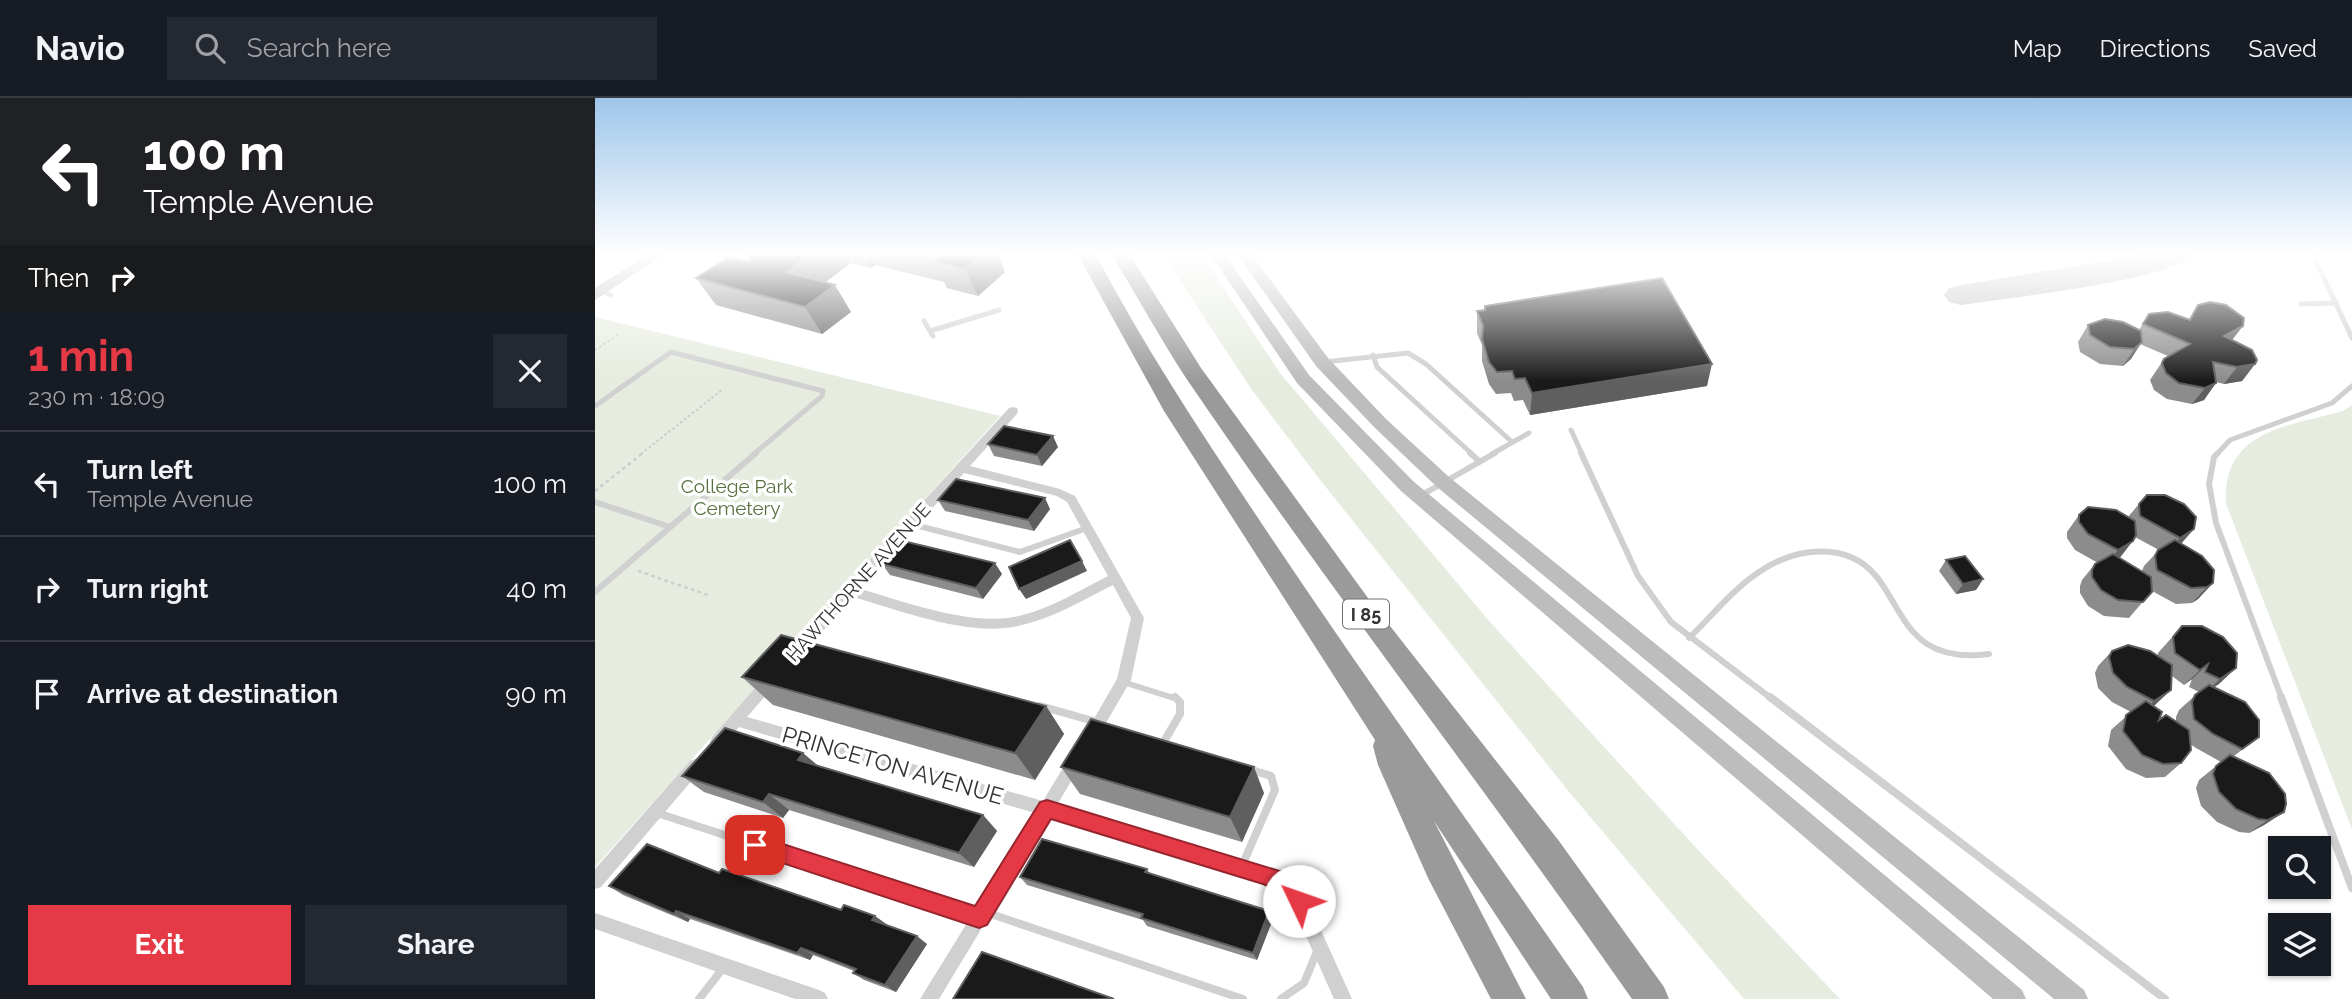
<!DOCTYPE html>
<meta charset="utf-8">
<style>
body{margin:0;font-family:Raleway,sans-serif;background:#242831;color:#f1f3f6;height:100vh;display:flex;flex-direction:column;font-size:26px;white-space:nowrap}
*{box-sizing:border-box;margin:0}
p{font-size:23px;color:#9ea1a6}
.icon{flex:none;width:38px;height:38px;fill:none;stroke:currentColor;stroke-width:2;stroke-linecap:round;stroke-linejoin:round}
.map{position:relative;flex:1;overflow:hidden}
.side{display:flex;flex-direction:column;background:#171b24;width:595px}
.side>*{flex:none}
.hud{background:#202124;color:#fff;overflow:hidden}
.buttons{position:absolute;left:1673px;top:738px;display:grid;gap:14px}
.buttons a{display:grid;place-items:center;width:63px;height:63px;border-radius:0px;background:#171b24;box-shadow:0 2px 5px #0004;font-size:35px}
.pin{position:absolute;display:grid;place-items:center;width:60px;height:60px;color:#fff;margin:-30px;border-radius:14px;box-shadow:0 4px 10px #0006}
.me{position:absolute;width:77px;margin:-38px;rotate:312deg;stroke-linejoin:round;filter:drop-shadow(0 0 5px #0008)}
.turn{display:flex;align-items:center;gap:24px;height:147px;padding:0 28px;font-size:32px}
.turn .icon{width:91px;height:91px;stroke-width:2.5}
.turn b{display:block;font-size:49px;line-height:60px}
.then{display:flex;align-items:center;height:66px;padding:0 28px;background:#0003;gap:14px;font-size:26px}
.round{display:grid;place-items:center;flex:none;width:74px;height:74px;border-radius:0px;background:#242831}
.summary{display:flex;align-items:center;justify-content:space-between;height:119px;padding:0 28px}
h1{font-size:42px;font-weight:700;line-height:52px;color:#e63946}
.action{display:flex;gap:14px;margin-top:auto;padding:14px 28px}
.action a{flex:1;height:80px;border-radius:0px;background:#e63946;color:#fff;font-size:28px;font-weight:700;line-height:80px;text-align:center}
.action a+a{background:#242831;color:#f1f3f6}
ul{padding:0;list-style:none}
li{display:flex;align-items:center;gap:21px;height:105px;padding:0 28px;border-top:2px solid #363941}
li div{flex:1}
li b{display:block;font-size:26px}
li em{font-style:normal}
header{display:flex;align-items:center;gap:42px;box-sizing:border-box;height:98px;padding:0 35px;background:#171b24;border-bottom:2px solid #363941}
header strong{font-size:33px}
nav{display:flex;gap:38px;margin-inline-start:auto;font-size:24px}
.search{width:490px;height:63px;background:#242831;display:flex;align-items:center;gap:18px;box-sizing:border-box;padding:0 24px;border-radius:0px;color:#9ea1a6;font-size:26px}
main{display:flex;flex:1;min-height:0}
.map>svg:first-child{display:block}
</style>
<header>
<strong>Navio</strong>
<div class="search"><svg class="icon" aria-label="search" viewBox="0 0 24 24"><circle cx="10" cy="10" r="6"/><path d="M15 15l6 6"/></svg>Search here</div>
<nav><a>Map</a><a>Directions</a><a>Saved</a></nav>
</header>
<main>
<section class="side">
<div class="hud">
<div class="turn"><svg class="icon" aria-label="left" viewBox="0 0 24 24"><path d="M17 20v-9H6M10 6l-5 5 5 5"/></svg><div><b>100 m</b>Temple Avenue</div></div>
<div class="then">Then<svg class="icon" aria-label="right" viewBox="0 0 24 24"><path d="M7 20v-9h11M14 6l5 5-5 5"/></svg></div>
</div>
<div class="summary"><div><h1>1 min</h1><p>230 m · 18:09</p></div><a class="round"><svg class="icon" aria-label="close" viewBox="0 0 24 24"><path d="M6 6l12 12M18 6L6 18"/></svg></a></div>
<ul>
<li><svg class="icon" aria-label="left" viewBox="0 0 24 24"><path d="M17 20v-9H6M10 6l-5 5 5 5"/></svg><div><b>Turn left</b><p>Temple Avenue</p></div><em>100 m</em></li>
<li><svg class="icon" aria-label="right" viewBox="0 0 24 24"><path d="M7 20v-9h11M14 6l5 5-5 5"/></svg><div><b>Turn right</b></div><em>40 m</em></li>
<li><svg class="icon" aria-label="arrive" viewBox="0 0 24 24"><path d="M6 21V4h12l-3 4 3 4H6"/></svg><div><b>Arrive at destination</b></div><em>90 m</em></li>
</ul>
<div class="action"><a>Exit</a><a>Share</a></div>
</section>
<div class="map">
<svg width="1757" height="901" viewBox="0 0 1757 901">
<rect width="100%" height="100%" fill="#fff"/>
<g fill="#e6ecdf">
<path d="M568 157H607L685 275 896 525 1104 753 1245 901H1149L975 695 722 378 657 292Z"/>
<path d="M0 219 405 318 0 769Z"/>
<path d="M1757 307V731L1631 406C1626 333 1693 328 1748 313Z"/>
</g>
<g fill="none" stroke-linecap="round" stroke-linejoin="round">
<path fill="#c4c4c4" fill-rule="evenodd" d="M1549 157H1596C1579 182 1405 201 1366 207L1354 204 1349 197 1354 190 1366 187Z"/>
<g stroke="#cdcdcd" stroke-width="2" stroke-dasharray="2.5 2.5" stroke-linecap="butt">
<path d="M0 252 24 236"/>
<path d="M46 356 128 291"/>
</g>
<g stroke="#cdcdcd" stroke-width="2.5" stroke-dasharray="3.5 3.5" stroke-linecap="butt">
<path d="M0 393 48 355"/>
<path d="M43 473 113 497"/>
</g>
<g stroke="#d0d0d0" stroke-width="5">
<path d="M1718 157 1757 240"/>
<path d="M5 193 16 197"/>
<path d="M1706 206 1741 205"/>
<path d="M329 223 338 238"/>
<path d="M335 233 404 212"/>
<path d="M778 257 782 269 877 356"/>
<path d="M729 264 813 255 831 266 917 344"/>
<path d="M0 308 76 254 228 293 227 298 159 356"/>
<path d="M976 332 987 356"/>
<path d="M897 356 934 335"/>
<path d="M1622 356 1635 342 1737 305 1757 288"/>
</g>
<g stroke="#d0d0d0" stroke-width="6">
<path d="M875 355 884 363"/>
<path d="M986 355 1043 478 1076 524 1177 601"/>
<path d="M1623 355 1619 359 1614 386 1621 425 1687 601"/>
<path d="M825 398 900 355"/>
<path d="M0 404 75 429"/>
<path d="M316 426 425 454 492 430"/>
<path d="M0 494 161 355"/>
<path d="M1094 540C1117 518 1137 492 1164 474 1199 450 1251 442 1281 478 1299 500 1307 529 1332 546 1351 558 1372 559 1394 556"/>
<path d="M528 584 582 601"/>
</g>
<g stroke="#d0d0d0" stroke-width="8">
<path d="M1175 599 1570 901"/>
<path d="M1686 599 1757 790"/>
<path d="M445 608 502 624"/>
<path d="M567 647 585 616V604L580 599"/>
<path d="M62 715 384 820"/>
<path d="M646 770 680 692 676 678 653 671"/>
<path d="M390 814 648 901"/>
<path d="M104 901 129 869"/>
<path d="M686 901 709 885 723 851"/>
</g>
<g fill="#d0d0d0" fill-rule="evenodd">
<path d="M418 309 422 310 423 313 422 316 375 368 465 391 480 398 549 520 536 582 501 642 496 644 491 642 489 638 522 581 536 520 518 487C488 502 457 521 423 528 373 539 307 513 258 499L205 559 200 561 195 559 193 555 250 489 414 310ZM369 375 462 398 472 404 513 478C485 492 455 511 424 518 376 529 312 504 265 491Z"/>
<path d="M174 578 179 580 181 584 179 588 152 619 448 703 474 660 479 658 484 660 486 665 484 670 462 707 697 779 710 797 757 901H739L698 809 686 791 454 719 344 901H325L440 715 144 629 127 649 122 650 117 649 115 644 117 639 169 580Z"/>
<path d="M100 661 105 663 107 668 105 673 6 789 0 791V771L95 663Z"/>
<path d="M0 815 224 892 230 895 233 901H200L0 831Z"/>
</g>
<g fill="#bdbdbd" fill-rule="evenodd">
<path d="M52 157H68L0 202V190Z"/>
<path d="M616 157H630L714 277 818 383 1427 892 1431 901H1398L806 393 702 285Z"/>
<path d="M643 157H657L733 260 791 321 854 379 1489 892 1493 901H1459L842 389 779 329 721 268Z"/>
</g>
<g fill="#9a9a9a" fill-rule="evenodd">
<path d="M483 157H501C553 256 615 348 677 441 778 592 885 739 988 889L993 901H956L839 723 931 901H896L833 780 783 667 778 648 780 642 569 313Z"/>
<path d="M517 157H535L606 270 773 500 964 743 1069 889 1074 901H1037C891 691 734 491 591 280 565 240 542 198 517 157Z"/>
</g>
</g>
<g fill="#8c8c8c" fill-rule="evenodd">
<path d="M155 157H403L410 174 383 198 352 190 349 184 280 167 276 170 256 165 230 184 256 214 227 236 121 207 101 180 155 164Z"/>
<path d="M1603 207 1648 228 1637 242 1660 266 1647 283 1629 286 1621 284 1609 302 1597 306 1572 301 1559 292 1555 282 1569 261 1573 258 1545 246 1536 261 1528 268 1505 266 1485 254 1483 244 1493 227 1544 232 1554 216 1594 221Z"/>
<path d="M882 213 1112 288 935 317 928 302 919 303 916 295 901 296 894 286 887 263V247L882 235Z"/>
<path d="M393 346 463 349 447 368 399 358Z"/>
<path d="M343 402 455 411 439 433 350 413Z"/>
<path d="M1544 406H1589L1586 446 1618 485 1603 501 1597 505 1581 506 1557 493 1534 520 1509 518 1493 508 1485 495V488L1487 482 1500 466 1503 465 1480 452 1472 440V434L1484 417 1533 419ZM1540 439 1564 452 1549 468 1547 473 1525 460Z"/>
<path d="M1351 462 1388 481 1381 492 1361 496 1344 473Z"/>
<path d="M287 466 407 476 388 501 295 477Z"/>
<path d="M1587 528 1641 570 1619 589 1664 639 1639 658 1689 714 1669 727 1654 735 1644 734 1622 724 1606 708 1601 690 1604 682 1626 664 1601 650 1595 646 1586 665 1570 679 1551 680 1531 671 1513 648 1516 632 1536 614 1517 604 1503 590 1500 575 1503 568 1517 553 1563 558V555ZM1577 578 1589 587 1597 581 1594 589 1604 594 1584 612 1581 619V624L1564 622 1558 608 1560 607Z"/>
<path d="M147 579 451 608 469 636 440 682 178 607Z"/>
<path d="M222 667 388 717 402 733 379 769 194 712 188 720 109 694 87 678Z"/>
<path d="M466 669 669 695 647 744 485 696Z"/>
<path d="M552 771 555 776 678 821 662 862 552 828 548 822 432 787 425 779Z"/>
<path d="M124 775 246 812 280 818 291 826 290 827 332 846 301 894 269 882 258 875 259 873 218 857 215 862 95 821 93 824 28 797 14 788Z"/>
</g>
<g fill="#5f5f5f">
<path d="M215 157H251L256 165 208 201 191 174Z"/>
<path d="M269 157H274L280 167 276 170Z"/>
<path d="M387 157H403L410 174 383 198 370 171Z"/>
<path d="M240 187 256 214 227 236 210 209Z"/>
<path d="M1648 228 1635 244 1629 238Z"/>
<path d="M1547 244 1536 261 1528 268 1539 251Z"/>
<path d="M1117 266 1112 288 935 317 937 295Z"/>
<path d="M1660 266 1647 283 1629 286 1642 269Z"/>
<path d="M1621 285 1609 302 1597 306 1610 290Z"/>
<path d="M458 338 463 349 447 368 442 357Z"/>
<path d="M450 400 455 411 439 433 433 422Z"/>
<path d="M1599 431 1585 447 1571 456 1585 440Z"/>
<path d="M1538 443 1525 459 1510 468 1523 452Z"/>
<path d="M487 463 492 473 431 501 424 491Z"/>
<path d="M400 465 407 476 388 501 381 490Z"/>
<path d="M1388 481 1381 492 1361 496 1368 486Z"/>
<path d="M1618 485 1603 501 1597 505 1612 489Z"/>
<path d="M1613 566 1597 581 1589 587 1605 572Z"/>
<path d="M1641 570 1624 586 1608 597 1625 581Z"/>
<path d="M1576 592 1560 607 1544 618 1559 603Z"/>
<path d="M451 608 469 636 440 682 420 655Z"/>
<path d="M208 655 227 671 203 662Z"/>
<path d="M659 669 669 695 647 744 635 719Z"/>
<path d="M174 696 194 712 188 720 168 704Z"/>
<path d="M1689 714 1669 727 1654 735 1673 722Z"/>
<path d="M388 717 402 733 379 769 364 755Z"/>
<path d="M81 813 95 821 93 824 79 816Z"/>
<path d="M674 813 678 821 662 862 658 855Z"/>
<path d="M280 818 291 826 288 830 277 822Z"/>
<path d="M322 838 332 846 301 894 290 887Z"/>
<path d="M206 850 218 857 215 862 202 855Z"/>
</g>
<g fill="#1a1a1a" stroke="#5f5f5f" stroke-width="2">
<path d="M155 157H215L191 174 240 187 210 209 101 180 134 159 155 164Z"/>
<path d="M334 157H387L370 171 339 163 344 159Z"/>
<path d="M1067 180 1117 266 937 295 930 280 920 281 917 273 902 274 894 264 887 241 888 228 882 213 890 212V208Z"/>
<path d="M1615 204 1631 207 1649 220 1648 228 1629 238 1657 252 1662 262 1660 266 1642 269 1618 264 1621 285 1610 290 1584 285 1571 275 1567 265 1569 261 1595 246 1548 226 1554 216 1573 214 1595 222 1603 207Z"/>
<path d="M1510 221 1528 224 1546 233 1547 244 1539 251 1515 249 1495 237 1493 227Z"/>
<path d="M409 328 458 338 442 357 393 346Z"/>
<path d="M361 381 450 400 433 422 343 402Z"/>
<path d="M1552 397H1570L1589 406 1601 419 1599 431 1585 440 1545 418 1544 406Z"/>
<path d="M1493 409 1521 412 1540 423 1541 437 1538 443 1523 452 1493 436 1484 424V417Z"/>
<path d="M475 442 487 463 424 491 414 469Z"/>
<path d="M1580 442 1607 458 1619 472 1618 485 1612 489 1596 490 1562 472 1560 458 1563 452Z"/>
<path d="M308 443 400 465 381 490 287 466Z"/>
<path d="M1518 456 1556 479 1557 494 1548 504 1523 502 1506 492 1497 479V472L1500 466Z"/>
<path d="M1370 458 1388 481 1368 486 1351 462Z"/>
<path d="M1587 528H1607L1628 539 1642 555 1641 570 1625 581 1610 574 1613 566 1605 572 1580 555 1578 539Z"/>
<path d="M186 537 451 608 420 655 147 579Z"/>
<path d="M1533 547 1555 553 1577 567 1576 592 1559 603 1532 589 1518 575 1514 559 1517 553Z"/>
<path d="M1614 587 1650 604 1664 622V639L1647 651 1618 636 1599 621 1597 604 1600 597Z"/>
<path d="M1551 603 1567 614 1564 622 1571 617 1594 632 1596 652 1586 665 1568 666 1547 657 1528 633 1531 617Z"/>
<path d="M496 621 659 669 635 719 466 669Z"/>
<path d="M130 630 208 655 203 662 388 717 364 755 174 696 168 704 87 678Z"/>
<path d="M1635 657 1674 675 1690 696 1691 706 1689 714 1673 722 1663 721 1641 711 1624 694 1618 676 1621 668Z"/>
<path d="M447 741 552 771 550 774 674 813 658 855 546 820 548 816 425 779Z"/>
<path d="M52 746 124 775 127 771 246 812 249 807 280 818 277 822 322 838 290 887 258 875 261 871 206 850 202 855 81 813 79 816 14 788Z"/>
<path d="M387 854 519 901H358Z"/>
</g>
<linearGradient id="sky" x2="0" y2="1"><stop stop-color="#9ec6ea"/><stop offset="0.55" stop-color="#fff"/><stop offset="1" stop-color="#fff" stop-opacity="0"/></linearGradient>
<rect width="1757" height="283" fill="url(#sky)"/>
<path fill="#e63946" stroke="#96252e" stroke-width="2" d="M452 702 691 775 699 778 714 803 711 810 704 813C688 807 690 794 668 786L456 721 392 827 384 830 160 756 153 753 150 747 153 740 160 737 380 808 445 704Z"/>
<g text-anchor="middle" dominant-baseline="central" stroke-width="7" stroke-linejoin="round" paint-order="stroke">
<rect fill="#fff" stroke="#707070" stroke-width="2" x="748" y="501.5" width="46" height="29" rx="5"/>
<g font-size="18" font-weight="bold" fill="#333">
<text x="771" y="516">I 85</text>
</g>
<g font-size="19" fill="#56703f" stroke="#fff">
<text x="142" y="388">College Park<tspan x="142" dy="22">Cemetery</tspan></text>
</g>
<g font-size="19" fill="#333" stroke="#fff">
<text transform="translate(263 484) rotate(-48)">HAWTHORNE AVENUE</text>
</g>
<g font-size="23" fill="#333" stroke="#fff">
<text transform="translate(298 667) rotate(16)">PRINCETON AVENUE</text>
</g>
</g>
</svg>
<div class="buttons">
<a><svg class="icon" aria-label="search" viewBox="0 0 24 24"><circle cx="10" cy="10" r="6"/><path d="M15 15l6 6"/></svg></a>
<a><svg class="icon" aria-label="layers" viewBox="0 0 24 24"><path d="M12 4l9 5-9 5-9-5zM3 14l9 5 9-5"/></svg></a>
</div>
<div class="pin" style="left:160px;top:747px;background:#d93025"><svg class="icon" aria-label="arrive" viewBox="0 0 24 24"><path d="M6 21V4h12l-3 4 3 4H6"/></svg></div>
<svg class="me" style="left:704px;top:803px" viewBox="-20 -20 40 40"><circle r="19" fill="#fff"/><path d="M0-13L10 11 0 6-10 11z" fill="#e63946"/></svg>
</div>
</main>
